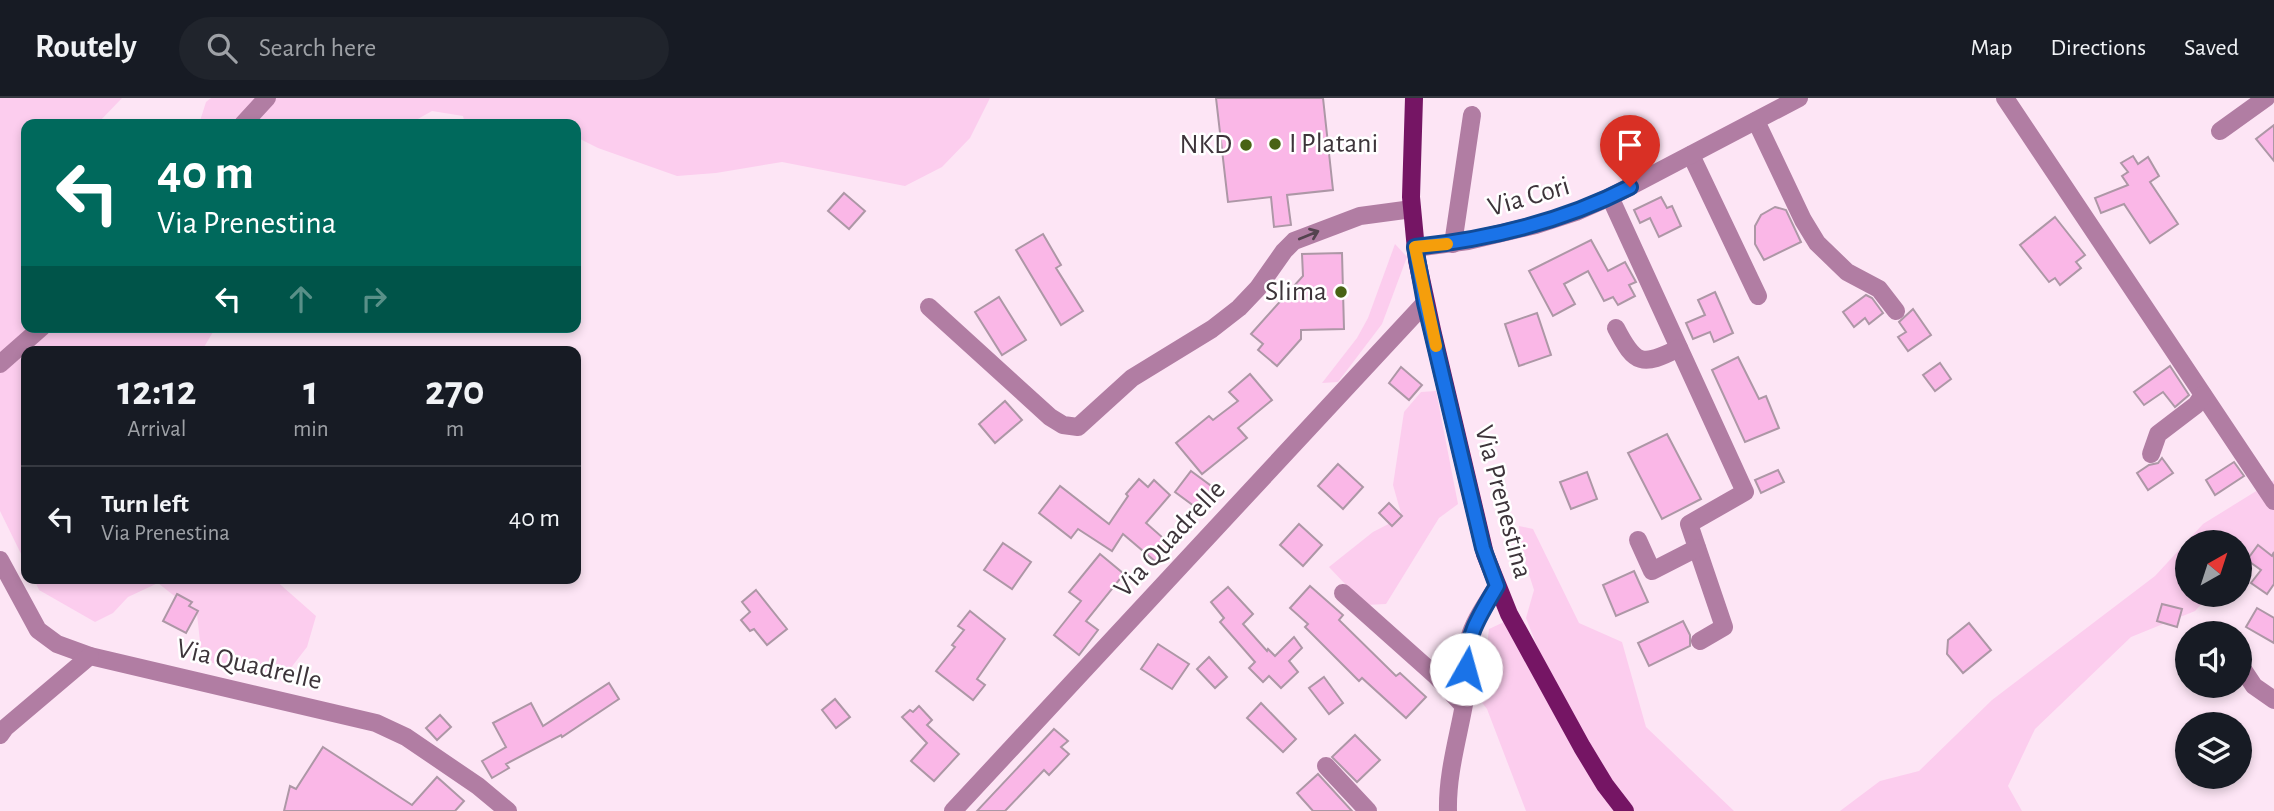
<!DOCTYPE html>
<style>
body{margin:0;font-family:"Alegreya Sans",sans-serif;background:#20242c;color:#f1f3f6;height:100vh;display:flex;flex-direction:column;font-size:26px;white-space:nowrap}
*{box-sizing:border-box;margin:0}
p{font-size:23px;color:#9ea1a6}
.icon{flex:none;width:38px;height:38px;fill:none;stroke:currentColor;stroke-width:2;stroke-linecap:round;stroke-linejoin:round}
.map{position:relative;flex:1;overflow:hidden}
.details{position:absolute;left:21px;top:248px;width:560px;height:238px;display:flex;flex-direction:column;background:#171b24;border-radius:14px;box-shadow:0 4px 10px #0003}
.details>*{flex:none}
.top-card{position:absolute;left:21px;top:21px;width:560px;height:214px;border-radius:14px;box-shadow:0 4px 10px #0003;background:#00695c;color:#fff;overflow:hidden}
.needle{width:46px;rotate:39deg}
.tools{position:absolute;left:2175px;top:432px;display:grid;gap:14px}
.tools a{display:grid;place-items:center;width:77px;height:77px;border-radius:50%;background:#171b24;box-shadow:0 4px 10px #0003;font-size:35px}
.pin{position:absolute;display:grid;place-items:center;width:60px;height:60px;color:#fff;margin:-72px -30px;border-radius:50% 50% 50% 0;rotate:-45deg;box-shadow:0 0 7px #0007}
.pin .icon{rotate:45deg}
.me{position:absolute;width:77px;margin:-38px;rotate:7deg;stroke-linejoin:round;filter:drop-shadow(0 0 5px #0008)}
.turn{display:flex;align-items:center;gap:24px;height:147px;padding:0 21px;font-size:32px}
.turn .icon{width:91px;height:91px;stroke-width:2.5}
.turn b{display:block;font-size:49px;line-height:60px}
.lanes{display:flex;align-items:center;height:66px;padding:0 21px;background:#0003;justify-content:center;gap:35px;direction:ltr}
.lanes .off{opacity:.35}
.eta{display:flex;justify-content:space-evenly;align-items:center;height:119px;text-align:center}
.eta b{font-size:42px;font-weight:700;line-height:49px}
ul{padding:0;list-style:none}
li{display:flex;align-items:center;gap:21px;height:105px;padding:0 21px;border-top:2px solid #363941}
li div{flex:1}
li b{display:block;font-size:26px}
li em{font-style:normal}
header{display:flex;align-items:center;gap:42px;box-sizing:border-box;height:98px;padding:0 35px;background:#171b24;border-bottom:2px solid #363941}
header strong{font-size:33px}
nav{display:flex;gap:38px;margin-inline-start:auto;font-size:24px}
.search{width:490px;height:63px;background:#20242c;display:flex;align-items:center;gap:18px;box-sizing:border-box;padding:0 24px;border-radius:38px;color:#9ea1a6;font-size:26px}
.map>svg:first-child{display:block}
</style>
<header>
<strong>Routely</strong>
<div class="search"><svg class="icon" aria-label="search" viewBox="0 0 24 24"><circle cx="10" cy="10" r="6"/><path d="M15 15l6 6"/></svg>Search here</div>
<nav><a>Map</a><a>Directions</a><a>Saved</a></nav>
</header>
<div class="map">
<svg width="2274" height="713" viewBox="0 0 2274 713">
<rect width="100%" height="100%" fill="#fde5f5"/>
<g fill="#fccdee">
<path d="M0 0H122L97 26H26V229H216L201 254H26V466L0 413Z"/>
<path d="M211 0H990L970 40 942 69 905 88 782 64 716 75 677 78 598 50 576 39V26H465L463 18 432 13 409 26H199L206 4Z"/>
<path d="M1395 146 1407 159 1382 226 1338 284 1322 285 1357 240 1368 220Z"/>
<path d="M1436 293 1458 406 1439 420 1386 506 1365 507 1329 469 1373 434 1402 419 1393 387 1404 314 1421 294Z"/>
<path d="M2274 382V466L2249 457 2240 466V444H2188V497H2210L2195 513 2131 539 2035 631 2008 688 2022 713H1840L1880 683 1919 673 1992 602 2155 478 2203 426Z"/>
<path d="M1519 428 1533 431 1579 525 1622 544 1646 629 1734 713H1633L1609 682 1547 574 1526 520 1534 492 1523 458Z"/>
<path d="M34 481H274L316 518 307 549 290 571 261 579 202 562 197 516 158 485 128 499 113 515 95 524 39 492Z"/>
<path d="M1504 524 1617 713H1526L1487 611 1476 597 1478 581 1485 564 1489 531Z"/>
</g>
<g fill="#fab7e7" stroke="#ad97a6" stroke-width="2">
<path d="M1216 0H1323L1333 92 1287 97 1291 127 1274 129 1271 99 1228 104Z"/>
<path d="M2274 27V63L2256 41Z"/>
<path d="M2133 58 2138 66 2148 59 2159 78 2150 84 2178 126 2150 145 2124 106 2101 115 2095 100 2128 87 2122 78 2128 74 2121 65Z"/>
<path d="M844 95 865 113 849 131 828 113Z"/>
<path d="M1661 99 1667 110 1672 108 1681 128 1659 139 1650 120 1640 125 1634 112Z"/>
<path d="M1775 109 1786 112 1801 144 1764 162 1755 146V128L1761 117Z"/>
<path d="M2055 119 2085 157 2076 164 2081 170 2060 187 2055 180 2049 184 2020 147Z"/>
<path d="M1043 136 1061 167 1056 170 1083 213 1061 227 1016 152Z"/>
<path d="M1591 142 1608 173 1625 164 1636 184 1629 187 1635 198 1618 207 1613 199 1604 203 1588 173 1564 186 1575 206 1553 218 1529 173Z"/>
<path d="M1342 155 1344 231 1301 232V241L1277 268 1258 252 1263 246 1251 236 1303 178 1302 156Z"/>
<path d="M1715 194 1733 235 1714 244 1710 234 1693 241 1686 225 1705 217 1698 202Z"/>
<path d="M1866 197 1872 200 1883 215 1869 226 1865 220 1854 229 1843 214Z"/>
<path d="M999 199 1026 242 1002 257 975 214Z"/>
<path d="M1913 211 1931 237 1908 253 1898 239 1906 234 1899 224Z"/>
<path d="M1537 215 1551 257 1519 268 1505 226Z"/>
<path d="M1738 259 1759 301 1766 298 1779 330 1745 344 1712 272Z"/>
<path d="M1940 265 1951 281 1935 293 1923 277Z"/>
<path d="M2170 268 2189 297 2175 309 2163 294 2144 307 2134 294Z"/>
<path d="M1401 269 1422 287 1409 302 1389 285Z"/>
<path d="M1250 276 1272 302 1238 330 1247 340 1202 376 1176 345 1209 318 1213 322 1238 303 1229 294Z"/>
<path d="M1005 303 1022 322 995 345 979 326Z"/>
<path d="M1667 336 1701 401 1662 421 1628 355Z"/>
<path d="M2162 360 2173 375 2148 392 2137 375 2149 367 2158 365Z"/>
<path d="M2234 364 2244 378 2215 397 2206 382Z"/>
<path d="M1338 366 1363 389 1343 411 1318 388Z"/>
<path d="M1778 372 1784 384 1761 395 1755 382Z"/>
<path d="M1191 373 1214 390 1198 411 1175 394Z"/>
<path d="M1587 374 1597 401 1571 411 1560 384Z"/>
<path d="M1139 381 1148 389 1154 382 1170 397 1146 425 1171 447 1156 464 1123 436 1112 453 1078 431 1071 440 1039 415 1060 388 1109 426 1128 398 1126 396Z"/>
<path d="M1389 405 1402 418 1392 428 1379 415Z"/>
<path d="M1299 426 1322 447 1303 468 1280 447Z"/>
<path d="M1003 445 1031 464 1012 491 984 472Z"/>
<path d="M2258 447 2272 458 2274 454V486L2267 496 2251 485 2261 472 2247 462Z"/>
<path d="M1100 456 1124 476 1086 523 1098 532 1079 557 1054 537 1081 503 1069 494Z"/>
<path d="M1634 473 1648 504 1616 518 1603 487Z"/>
<path d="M1310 488 1343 517 1339 522 1396 578 1400 575 1426 599 1406 620 1362 580 1359 583 1305 529 1308 526 1290 510Z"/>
<path d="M1228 489 1253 516 1243 526 1267 553 1268 551 1275 558 1294 539 1302 550 1289 563 1298 574 1281 590 1269 578 1263 584 1249 570 1255 564 1220 524 1224 520 1211 504Z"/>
<path d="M756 492 787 531 767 547 754 531 750 533 741 522 750 514 742 504Z"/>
<path d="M177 496 192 504 189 508 198 513 186 535 163 523Z"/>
<path d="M2162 506 2182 511 2177 529 2157 523Z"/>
<path d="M2257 510 2274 520V545L2246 529Z"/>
<path d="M970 513 1005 541 977 581 985 587 973 602 936 573 955 549 952 547 964 532 958 528Z"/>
<path d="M1683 523 1690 537V548L1649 568 1638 545Z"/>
<path d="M1969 525 1991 552 1963 575 1947 556 1948 542Z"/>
<path d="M1158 546 1189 566 1172 591 1141 571Z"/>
<path d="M1209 559 1227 579 1215 590 1197 571Z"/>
<path d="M1324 579 1343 605 1329 616 1309 590Z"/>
<path d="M609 585 619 601 562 639 561 637 506 666 509 670 492 680 482 663 506 649 493 625 531 605 543 628Z"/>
<path d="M835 601 850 619 836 630 822 612Z"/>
<path d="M1261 605 1296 641 1283 654 1247 620Z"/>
<path d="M919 608 932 622 927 627 959 656 934 683 911 663 927 645 902 619 910 612 913 614Z"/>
<path d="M440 617 451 629 437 642 426 630Z"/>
<path d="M1054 631 1068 643 1061 649 1069 656 1049 677 1044 672 1005 713H977Z"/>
<path d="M1355 637 1380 662 1357 684 1332 659Z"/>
<path d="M323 649 412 707 437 679 464 703 455 713H284L290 688 296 691Z"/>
<path d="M1318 676 1352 713H1313L1297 695Z"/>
</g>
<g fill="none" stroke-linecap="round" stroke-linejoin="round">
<g stroke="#b17da3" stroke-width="18">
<path d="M2005 0 2274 403"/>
<path d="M1756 23 1803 122 1817 145 1847 174 1879 191 1896 213"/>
<path d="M243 26 267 0"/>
<path d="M2220 33 2266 0"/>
<path d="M1691 57 1758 198"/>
<path d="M1610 99 1745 394 1689 426 1724 529 1700 543"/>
<path d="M1453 146 1472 17"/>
<path d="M1415 150 1468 143 1536 127 1576 114 1610 99 1799 0"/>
<path d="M929 209 1050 319 1063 327 1078 329 1132 280 1212 231 1239 210 1258 190 1284 153 1294 143 1360 118 1412 111"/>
<path d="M1616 230C1635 267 1642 269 1679 250"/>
<path d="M0 266 42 229"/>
<path d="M2151 356 2158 336 2196 307 2203 297"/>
<path d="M1638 442 1652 473 1697 450"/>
<path d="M0 462 38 532 57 546 90 558 376 625 406 639 478 688 508 713"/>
<path d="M1343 495 1436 578 1463 607"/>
<path d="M2240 567 2254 588 2274 602"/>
<path d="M0 637 5 630 90 558"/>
<path d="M1326 668 1368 713"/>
<path d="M953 713 1425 205"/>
<path d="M1448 713C1447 673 1460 634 1466 595 1468 577 1464 559 1469 541 1474 522 1487 505 1497 488"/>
</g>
<path stroke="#751564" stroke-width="18" d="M1414 0 1411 99 1417 162 1432 232 1485 456 1509 516 1582 649 1605 687 1625 713"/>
</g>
<defs><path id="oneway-shaft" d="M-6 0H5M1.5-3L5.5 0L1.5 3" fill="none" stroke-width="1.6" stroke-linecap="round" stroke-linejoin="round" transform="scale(1.75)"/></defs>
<use stroke="#54434f" href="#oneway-shaft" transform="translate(1309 137) rotate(-22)"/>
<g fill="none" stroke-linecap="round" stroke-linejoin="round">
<defs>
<path id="route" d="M1466 571C1465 539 1481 515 1497 488L1483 450 1425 205 1415 149C1491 141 1562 124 1630 89"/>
</defs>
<use href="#route" stroke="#114b97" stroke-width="18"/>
<use href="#route" stroke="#1a73e8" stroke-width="12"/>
<path stroke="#f59e0b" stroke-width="12" d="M1436 248 1415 149 1447 146"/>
</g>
<g fill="#486314" stroke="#fff" stroke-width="2.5">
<circle cx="1275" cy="46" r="7"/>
<circle cx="1246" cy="47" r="7"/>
<circle cx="1341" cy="194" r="7"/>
</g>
<g text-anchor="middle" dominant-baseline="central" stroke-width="5" stroke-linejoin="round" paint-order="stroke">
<g font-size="28" fill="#3d343a" stroke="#fff" text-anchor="end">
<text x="1289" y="46" text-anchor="start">I Platani</text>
<text x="1232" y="47">NKD</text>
<text x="1327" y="194">Slima</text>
</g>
<g font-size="28" fill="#3d343a" stroke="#fff">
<text transform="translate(1529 99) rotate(-16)">Via Cori</text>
<text transform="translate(1503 404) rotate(75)">Via Prenestina</text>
<text transform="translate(1170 441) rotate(-47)">Via Quadrelle</text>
<text transform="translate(249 567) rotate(13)">Via Quadrelle</text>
</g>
</g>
</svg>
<div class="tools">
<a><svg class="needle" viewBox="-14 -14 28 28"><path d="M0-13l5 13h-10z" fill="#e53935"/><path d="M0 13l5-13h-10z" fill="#9ea1a6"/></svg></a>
<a><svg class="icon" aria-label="sound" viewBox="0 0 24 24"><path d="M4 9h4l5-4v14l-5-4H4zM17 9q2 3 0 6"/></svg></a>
<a><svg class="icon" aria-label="layers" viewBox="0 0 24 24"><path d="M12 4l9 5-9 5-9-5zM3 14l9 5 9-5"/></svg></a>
</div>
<div class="pin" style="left:1630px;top:89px;background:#d93025"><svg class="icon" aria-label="arrive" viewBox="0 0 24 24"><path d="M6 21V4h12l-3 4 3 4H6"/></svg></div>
<svg class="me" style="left:1466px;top:571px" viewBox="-20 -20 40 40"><circle r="19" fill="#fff"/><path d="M0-13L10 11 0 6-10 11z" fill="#1a73e8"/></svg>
<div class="top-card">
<div class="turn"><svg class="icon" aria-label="left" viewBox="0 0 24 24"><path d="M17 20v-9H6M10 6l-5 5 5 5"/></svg><div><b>40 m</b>Via Prenestina</div></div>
<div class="lanes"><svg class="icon" aria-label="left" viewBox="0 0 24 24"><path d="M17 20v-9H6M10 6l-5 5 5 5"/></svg><svg class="icon off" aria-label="ahead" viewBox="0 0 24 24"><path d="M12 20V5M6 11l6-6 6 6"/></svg><svg class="icon off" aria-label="right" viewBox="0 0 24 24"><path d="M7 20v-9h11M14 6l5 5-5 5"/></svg></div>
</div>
<section class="details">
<div class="eta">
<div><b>12:12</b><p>Arrival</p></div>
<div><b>1</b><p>min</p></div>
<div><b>270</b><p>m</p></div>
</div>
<ul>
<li><svg class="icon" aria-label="left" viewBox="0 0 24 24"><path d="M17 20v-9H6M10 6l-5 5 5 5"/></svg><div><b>Turn left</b><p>Via Prenestina</p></div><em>40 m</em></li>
</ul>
</section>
</div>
